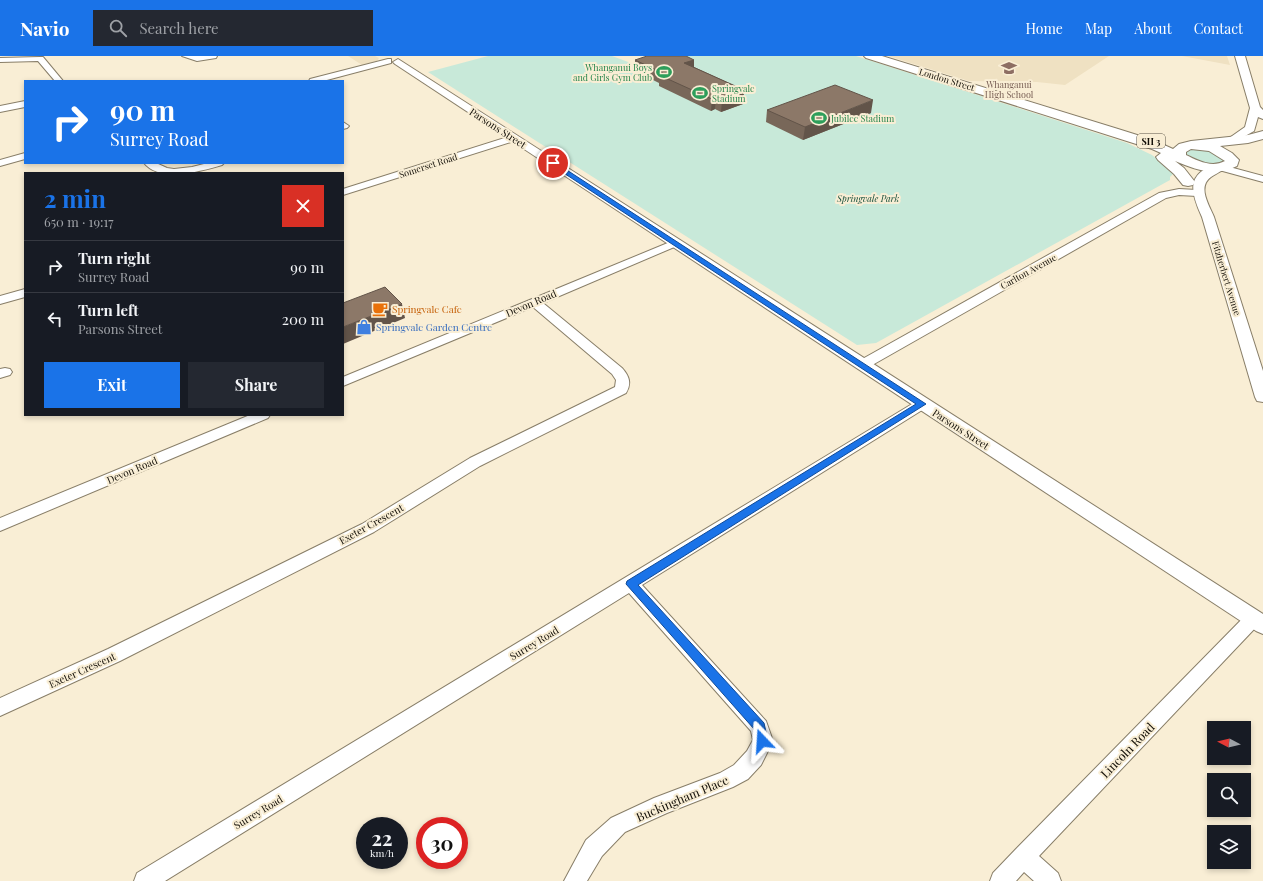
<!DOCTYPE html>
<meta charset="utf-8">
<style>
body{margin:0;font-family:"Playfair Display",serif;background:#242831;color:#f1f3f6;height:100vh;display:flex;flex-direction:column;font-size:15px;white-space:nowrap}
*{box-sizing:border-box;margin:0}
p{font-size:13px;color:#9ea1a6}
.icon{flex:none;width:22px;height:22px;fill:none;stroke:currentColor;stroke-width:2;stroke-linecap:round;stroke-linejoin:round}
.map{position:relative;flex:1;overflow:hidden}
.sheet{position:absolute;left:24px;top:116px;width:320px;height:244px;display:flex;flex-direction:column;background:#171b24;border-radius:0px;box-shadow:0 2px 6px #0003}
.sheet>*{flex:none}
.guide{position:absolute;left:24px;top:24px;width:320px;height:84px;border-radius:0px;box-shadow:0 2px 6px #0003;background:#1a73e8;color:#fff;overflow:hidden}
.needle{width:26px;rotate:277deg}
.tools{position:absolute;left:1207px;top:665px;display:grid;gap:8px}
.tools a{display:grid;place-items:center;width:44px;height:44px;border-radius:0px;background:#171b24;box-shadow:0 2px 6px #0003;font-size:20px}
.speed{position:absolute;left:356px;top:761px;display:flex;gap:8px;font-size:20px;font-weight:700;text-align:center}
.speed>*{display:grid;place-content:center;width:52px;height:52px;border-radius:50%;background:#171b24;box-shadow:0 2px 6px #0003;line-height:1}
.speed small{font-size:10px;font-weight:400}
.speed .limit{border:6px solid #d22;background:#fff;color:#111}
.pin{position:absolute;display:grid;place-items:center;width:34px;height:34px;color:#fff;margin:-17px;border:2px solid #fff;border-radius:50%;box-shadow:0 1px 4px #0007}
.me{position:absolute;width:44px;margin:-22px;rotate:340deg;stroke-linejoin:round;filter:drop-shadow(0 0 3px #0008)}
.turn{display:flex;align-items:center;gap:14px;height:84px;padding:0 20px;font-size:18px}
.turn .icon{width:52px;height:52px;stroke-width:2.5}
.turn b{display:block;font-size:28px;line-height:34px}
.round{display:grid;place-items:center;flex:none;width:42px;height:42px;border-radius:0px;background:#242831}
.headline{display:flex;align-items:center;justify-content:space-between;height:68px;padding:0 20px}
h1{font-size:24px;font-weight:700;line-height:30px;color:#1a73e8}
.button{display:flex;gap:8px;margin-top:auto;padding:8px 20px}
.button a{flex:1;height:46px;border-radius:0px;background:#1a73e8;color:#fff;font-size:16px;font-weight:700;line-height:46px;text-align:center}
.button a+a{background:#242831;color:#f1f3f6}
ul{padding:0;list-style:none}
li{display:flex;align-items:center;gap:12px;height:52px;padding:0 20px;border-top:1px solid #363941}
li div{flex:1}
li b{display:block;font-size:15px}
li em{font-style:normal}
header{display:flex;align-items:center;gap:24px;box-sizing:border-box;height:56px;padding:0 20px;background:#1a73e8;color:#fff}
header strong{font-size:19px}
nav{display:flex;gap:22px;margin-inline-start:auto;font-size:14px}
.search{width:280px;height:36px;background:#242831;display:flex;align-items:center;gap:10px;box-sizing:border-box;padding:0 14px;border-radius:0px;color:#9ea1a6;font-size:15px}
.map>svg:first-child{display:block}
</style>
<header>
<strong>Navio</strong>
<div class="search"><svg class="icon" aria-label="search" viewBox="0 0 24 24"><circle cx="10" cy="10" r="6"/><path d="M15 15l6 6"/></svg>Search here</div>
<nav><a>Home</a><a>Map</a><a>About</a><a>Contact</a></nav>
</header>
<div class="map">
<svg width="1263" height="825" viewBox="0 0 1263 825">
<rect width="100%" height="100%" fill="#f9eed5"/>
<g fill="#efe1c2">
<path d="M348 0H375L379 2 377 5 362 9Z"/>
<path d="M888 0H1109L1065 29 1037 26 969 25Z"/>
<path d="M1182 0H1227L1230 9Z"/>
</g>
<g fill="#c8e9d9">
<path d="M488 0H612L639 10 661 0H856L1127 87 1152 99 1174 117 1170 121V124L876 287 857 289 428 16Z"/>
<path d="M1189 93H1209L1226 104 1223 108 1205 109 1185 100V94Z"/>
</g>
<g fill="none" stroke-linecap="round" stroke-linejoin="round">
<defs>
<g id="minor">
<path d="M182 0H217L216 2 197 5Z"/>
<path d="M40 1H43L63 25H55L38 5 0 6V2Z"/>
<path d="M388 3H391V7L323 25H309L310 23Z"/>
<path d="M25 45V51L0 56V50Z"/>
<path d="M343 66 349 70 347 72 343 73Z"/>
<path d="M514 79 517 80 519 82 517 84 343 139V133Z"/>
<path d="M25 97V103L0 110V104Z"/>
<path d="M144 107H156L167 112 174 113 192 111 208 107H224L222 109C202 115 160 127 144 107Z"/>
<path d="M1222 109 1263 120V126L1219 114 1217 112 1219 110Z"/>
<path d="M1179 133 1197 134 1202 137 1197 140 1179 139 1166 142 867 312 862 313 857 312 855 309 857 306 1159 137Z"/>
<path d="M675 184 681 187 679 189 543 247 622 312C629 320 632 327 626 337L480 410 374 476 120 605 0 660V642L108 593 362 468 470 402 615 331 616 324 612 318 533 251 343 330V321Z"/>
<path d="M25 233V241L0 248V240Z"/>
<path d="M5 312 10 313 12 316 10 319 0 322V313Z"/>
<path d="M922 343 927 345 929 348 927 351 642 529 766 665 773 685 761 709 748 723 733 731 667 757 625 776 602 800 587 825H564L586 784 611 762 654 742 720 717 734 709 747 695 753 684 751 675 629 537 165 825H134L137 817 917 345Z"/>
<path d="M250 359H270L268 362 0 475V462Z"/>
<path d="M1253 556 1259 558 1262 563 1259 568 1039 800 1058 817 1061 825H1034L1024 816 1016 825H990L993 817 1016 793 1247 558Z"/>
</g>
<g id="major">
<path d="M1235 0H1245L1260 51 1263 54V63L1258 61 1254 75 1231 88 1227 87 1225 85 1245 71 1250 52Z"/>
<path d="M398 3 1263 558V578L1256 575 395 8 393 6Z"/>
<path d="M1218 108 1222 109 1224 112C1221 116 1215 118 1211 121 1197 131 1209 149 1214 161L1263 315V346L1257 345 1255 341 1202 161C1191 137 1185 117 1218 108Z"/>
</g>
<path id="highway" d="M864 0H882L1118 73 1153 84 1173 93 1179 88 1191 85 1248 79 1263 75V83L1248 87 1220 90 1232 97 1239 104 1237 110C1216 121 1196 114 1175 105L1184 112 1195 126 1193 129 1188 130 1183 129 1174 118 1158 104 1156 101 1161 97 1152 93 866 2ZM1191 93 1209 95 1225 105C1212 112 1198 105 1186 99V96Z"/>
</defs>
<use href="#minor" stroke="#887e68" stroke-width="2"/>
<use href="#major" stroke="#887e68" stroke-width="2"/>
<use href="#highway" stroke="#887e68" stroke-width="2"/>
<use href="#minor" fill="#fff" fill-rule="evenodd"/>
<use href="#major" fill="#fff" fill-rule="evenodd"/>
<use href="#highway" fill="#fff" fill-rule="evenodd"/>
</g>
<g fill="#786759">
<path d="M635 4H694V11L742 33 743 48 721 56 715 53 711 55 659 30V27L635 15Z"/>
<path d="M767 54 871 57 803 84 766 66Z"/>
</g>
<g fill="#625449">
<path d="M694 4V15L684 7Z"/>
<path d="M742 33 741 38 744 37 743 48 721 56 722 45 738 34Z"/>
<path d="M716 42 715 53 711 55 712 43Z"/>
<path d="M873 44 871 57 803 84 805 71Z"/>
<path d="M402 248 405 262 343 288V271Z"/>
</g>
<g fill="#8c7868" stroke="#625449">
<path d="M647 0H686L694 4 684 7 742 33 738 34 744 37 722 45 716 42 712 43 659 19 663 17 635 4Z"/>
<path d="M835 29 873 44 805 71 767 54Z"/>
<path d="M385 231 402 248 343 271V247Z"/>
</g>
<path fill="#1a73e8" stroke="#114b97" d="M553 105 926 348 638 529 764 667 768 685 767 689 762 691 758 689 754 673 626 528 627 525 916 348 550 108V106Z"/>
<defs>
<symbol id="school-bare" viewBox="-9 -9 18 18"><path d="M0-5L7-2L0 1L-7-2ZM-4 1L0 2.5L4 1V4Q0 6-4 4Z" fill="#8d6e63" stroke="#f9eed5" stroke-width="2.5" paint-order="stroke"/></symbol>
<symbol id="stadium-bare" viewBox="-9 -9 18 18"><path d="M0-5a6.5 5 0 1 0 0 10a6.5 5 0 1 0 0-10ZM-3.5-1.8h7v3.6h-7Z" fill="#2e9e5b" stroke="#f9eed5" stroke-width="2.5" paint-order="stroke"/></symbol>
<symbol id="cafe-bare" viewBox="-9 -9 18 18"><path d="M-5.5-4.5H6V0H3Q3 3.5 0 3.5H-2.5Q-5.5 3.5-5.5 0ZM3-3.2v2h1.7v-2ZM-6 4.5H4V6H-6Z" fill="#e8710a" stroke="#f9eed5" stroke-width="2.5" paint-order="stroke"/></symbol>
<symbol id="shop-bare" viewBox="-9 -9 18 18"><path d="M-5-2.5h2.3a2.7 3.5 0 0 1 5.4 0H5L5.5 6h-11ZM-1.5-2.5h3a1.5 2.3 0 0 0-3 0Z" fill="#3f7fe0" stroke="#f9eed5" stroke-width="2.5" paint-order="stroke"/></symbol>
</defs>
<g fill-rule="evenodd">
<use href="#school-bare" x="998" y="1" width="22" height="22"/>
<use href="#stadium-bare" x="653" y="5" width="22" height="22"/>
<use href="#stadium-bare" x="689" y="26" width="22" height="22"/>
<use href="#stadium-bare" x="808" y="51" width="22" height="22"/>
<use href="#cafe-bare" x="369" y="242" width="22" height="22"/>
<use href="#shop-bare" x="353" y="260" width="22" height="22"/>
</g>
<g text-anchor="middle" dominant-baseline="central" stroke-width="4" stroke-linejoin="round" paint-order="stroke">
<g font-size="9" fill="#27864d" stroke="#f9eed5" text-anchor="start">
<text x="652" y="11" text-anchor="end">Whanganui Boys<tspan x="652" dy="10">and Girls Gym Club</tspan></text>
<text x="712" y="32">Springvale<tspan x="712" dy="10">Stadium</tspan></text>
<text x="831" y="62">Jubilee Stadium</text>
</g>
<g font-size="9" fill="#110d06" stroke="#f9eed5">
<text transform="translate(947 23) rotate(17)">London Street</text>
<text transform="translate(428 109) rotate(-18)">Somerset Road</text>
<text transform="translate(1028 215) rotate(-29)">Carlton Avenue</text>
<text transform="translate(1227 222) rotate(73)">Fitzherbert Avenue</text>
</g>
<g font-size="9" fill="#785e54" stroke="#f9eed5">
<text x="1009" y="28">Whanganui<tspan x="1009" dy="10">High School</tspan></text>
</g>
<rect fill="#f9eed5" stroke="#575044" stroke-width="1" x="1137" y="78" width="28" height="14" rx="3"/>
<g font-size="9" font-weight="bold" fill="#110d06">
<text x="1151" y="85">SH 3</text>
</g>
<g font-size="9" font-style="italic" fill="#114c37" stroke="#f9eed5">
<text x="868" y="142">Springvale Park</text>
</g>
<g font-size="10" fill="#110d06" stroke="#f9eed5">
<text transform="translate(498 72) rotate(33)">Parsons Street</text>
<text transform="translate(531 247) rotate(-23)">Devon Road</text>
<text transform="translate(961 373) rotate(33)">Parsons Street</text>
<text transform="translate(132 414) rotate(-23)">Devon Road</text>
<text transform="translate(371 468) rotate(-29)">Exeter Crescent</text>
<text transform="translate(534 587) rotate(-31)">Surrey Road</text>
<text transform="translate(82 614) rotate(-24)">Exeter Crescent</text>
<text transform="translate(258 756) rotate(-31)">Surrey Road</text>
</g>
<g font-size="10" fill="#c56008" stroke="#f9eed5" text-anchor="start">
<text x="392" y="253">Springvale Cafe</text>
</g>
<g font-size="10" fill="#366cbe" stroke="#f9eed5" text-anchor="start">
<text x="376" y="271">Springvale Garden Centre</text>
</g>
<g font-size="12" fill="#110d06" stroke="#f9eed5">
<text transform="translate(1127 694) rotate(-46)">Lincoln Road</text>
<text transform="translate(682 742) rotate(-23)">Buckingham Place</text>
</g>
</g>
</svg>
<div class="tools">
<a><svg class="needle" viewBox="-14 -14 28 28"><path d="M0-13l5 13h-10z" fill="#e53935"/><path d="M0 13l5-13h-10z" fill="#9ea1a6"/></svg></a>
<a><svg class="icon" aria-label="search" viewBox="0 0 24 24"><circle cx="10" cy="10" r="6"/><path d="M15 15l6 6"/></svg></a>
<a><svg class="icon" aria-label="layers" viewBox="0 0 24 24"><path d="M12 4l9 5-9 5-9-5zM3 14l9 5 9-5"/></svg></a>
</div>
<div class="speed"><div>22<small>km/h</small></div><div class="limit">30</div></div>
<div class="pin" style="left:553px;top:107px;background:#d93025"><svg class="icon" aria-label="arrive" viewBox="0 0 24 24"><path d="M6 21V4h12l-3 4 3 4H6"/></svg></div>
<svg class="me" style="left:762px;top:685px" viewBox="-20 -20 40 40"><path d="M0-17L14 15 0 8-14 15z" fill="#1a73e8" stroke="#fff" stroke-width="4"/></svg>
<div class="guide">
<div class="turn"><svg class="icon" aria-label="right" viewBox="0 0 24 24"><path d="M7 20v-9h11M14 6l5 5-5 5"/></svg><div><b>90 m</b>Surrey Road</div></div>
</div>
<section class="sheet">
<div class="headline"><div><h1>2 min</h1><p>650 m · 19:17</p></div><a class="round" style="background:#d93025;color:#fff"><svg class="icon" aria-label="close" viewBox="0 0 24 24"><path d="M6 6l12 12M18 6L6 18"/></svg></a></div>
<ul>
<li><svg class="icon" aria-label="right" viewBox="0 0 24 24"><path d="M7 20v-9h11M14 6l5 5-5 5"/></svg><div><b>Turn right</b><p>Surrey Road</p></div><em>90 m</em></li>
<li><svg class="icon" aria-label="left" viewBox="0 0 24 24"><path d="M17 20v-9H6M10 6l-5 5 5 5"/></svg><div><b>Turn left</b><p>Parsons Street</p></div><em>200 m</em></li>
</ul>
<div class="button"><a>Exit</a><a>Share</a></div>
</section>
</div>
